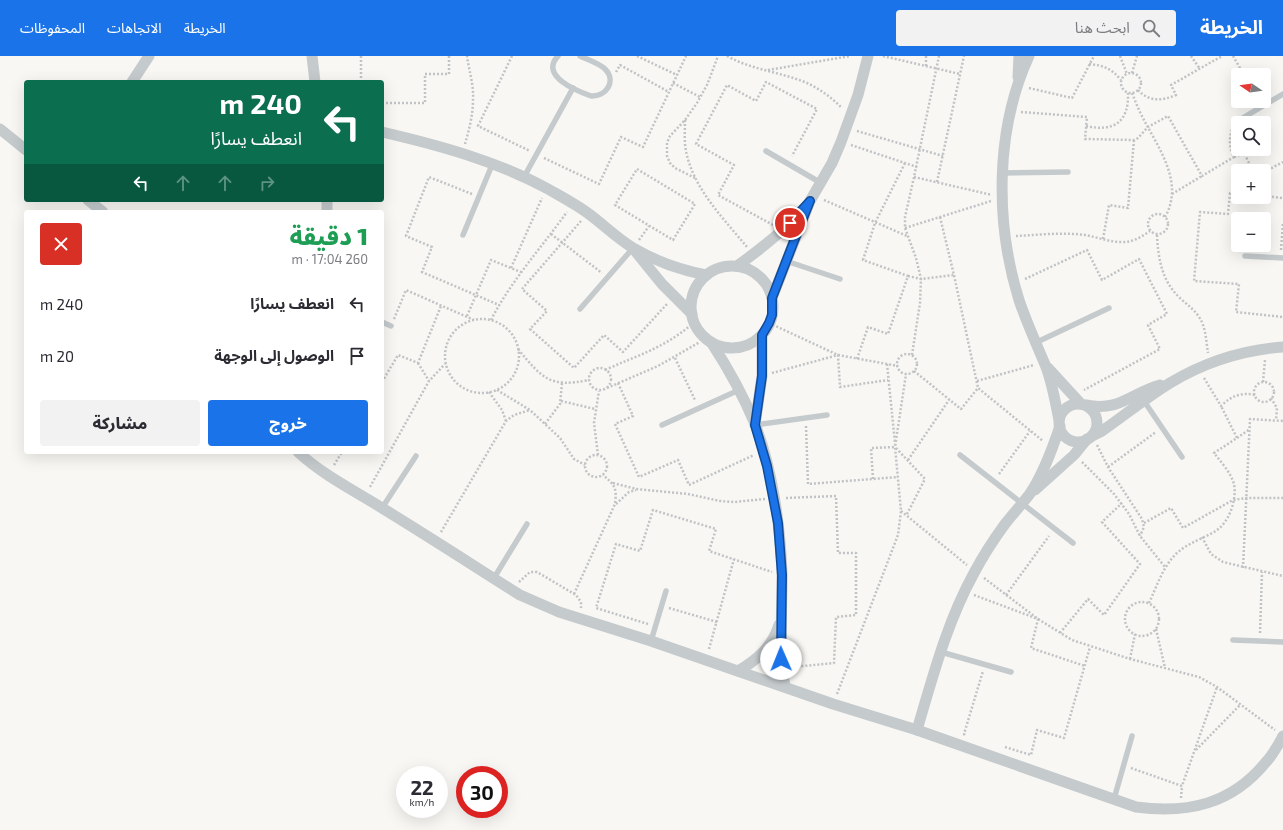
<!DOCTYPE html>
<html lang="ar">
<meta charset="utf-8">
<style>
body{margin:0;font-family:"Exo 2","Noto Sans Arabic",sans-serif;background:#f2f2f3;color:#2b2b33;direction:rtl;height:100vh;display:flex;flex-direction:column;font-size:15px;white-space:nowrap}
*{box-sizing:border-box;margin:0}
p{font-size:13px;color:#7c7c81}
.icon{flex:none;width:22px;height:22px;fill:none;stroke:currentColor;stroke-width:2;stroke-linecap:round;stroke-linejoin:round}
.map{position:relative;flex:1;overflow:hidden;direction:ltr}
.sheet{position:absolute;left:24px;top:154px;width:360px;height:244px;display:flex;flex-direction:column;background:#fff;border-radius:4px;box-shadow:0 4px 16px #0002;direction:rtl}
.sheet>*{flex:none}
.top-card{position:absolute;left:24px;top:24px;width:360px;height:122px;border-radius:4px;box-shadow:0 4px 16px #0002;direction:rtl;background:#0b6e4f;color:#fff;overflow:hidden}
.needle{width:26px;rotate:283deg}
.controls{position:absolute;left:1231px;top:12px;display:grid;gap:8px}
.controls a{display:grid;place-items:center;width:40px;height:40px;border-radius:4px;background:#fff;box-shadow:0 4px 16px #0002;font-size:20px}
.speed{position:absolute;left:396px;top:710px;display:flex;gap:8px;font-size:20px;font-weight:700;text-align:center}
.speed>*{display:grid;place-content:center;width:52px;height:52px;border-radius:50%;background:#fff;box-shadow:0 4px 16px #0002;line-height:1}
.speed small{font-size:10px;font-weight:400}
.speed .limit{border:6px solid #d22;background:#fff;color:#111}
.pin{position:absolute;display:grid;place-items:center;width:34px;height:34px;color:#fff;margin:-17px;border:2px solid #fff;border-radius:50%;box-shadow:0 1px 4px #0007}
.me{position:absolute;width:44px;margin:-22px;rotate:359deg;stroke-linejoin:round;filter:drop-shadow(0 0 3px #0008)}
.turn{display:flex;align-items:center;gap:14px;height:84px;padding:0 16px;font-size:18px}
.turn .icon{width:52px;height:52px;stroke-width:2.5}
.turn b{display:block;font-size:28px;line-height:34px}
.lanes{display:flex;align-items:center;height:38px;padding:0 16px;background:#0003;justify-content:center;gap:20px;direction:ltr}
.lanes .off{opacity:.35}
.round{display:grid;place-items:center;flex:none;width:42px;height:42px;border-radius:4px;background:#f2f2f3}
.overview{display:flex;align-items:center;justify-content:space-between;height:68px;padding:0 16px}
h1{font-size:24px;font-weight:800;line-height:30px;color:#1e9e55}
.button{display:flex;gap:8px;margin-top:auto;padding:8px 16px}
.button a{flex:1;height:46px;border-radius:4px;background:#1a73e8;color:#fff;font-size:16px;font-weight:800;line-height:46px;text-align:center}
.button a+a{background:#f2f2f3;color:#2b2b33}
ul{padding:0;list-style:none}
li{display:flex;align-items:center;gap:12px;height:52px;padding:0 16px}
li div{flex:1}
li b{display:block;font-size:15px}
li em{font-style:normal}
header{display:flex;align-items:center;gap:24px;box-sizing:border-box;height:56px;padding:0 20px;background:#1a73e8;color:#fff}
header strong{font-size:19px}
nav{display:flex;gap:22px;margin-inline-start:auto;font-size:14px}
.search{width:280px;height:36px;background:#f2f2f3;display:flex;align-items:center;gap:10px;box-sizing:border-box;padding:0 14px;border-radius:4px;color:#7c7c81;font-size:15px}
.map>svg:first-child{display:block}
</style>
<header>
<strong>الخريطة</strong>
<div class="search"><svg class="icon" aria-label="search" viewBox="0 0 24 24"><circle cx="10" cy="10" r="6"/><path d="M15 15l6 6"/></svg>ابحث هنا</div>
<nav><a>الخريطة</a><a>الاتجاهات</a><a>المحفوظات</a></nav>
</header>
<div class="map">
<svg width="1283" height="774" viewBox="0 0 1283 774">
<rect width="100%" height="100%" fill="#f8f7f4"/>
<g fill="none" stroke-linecap="round" stroke-linejoin="round">
<g stroke="#c0c3c5" stroke-width="2.5" stroke-dasharray="2 2" stroke-linecap="butt">
<path d="M361 0V26"/>
<path d="M512 0 478 70 530 95"/>
<path d="M637 0 677 19"/>
<path d="M727 0C752 14 781 16 807 27 820 33 832 42 842 52"/>
<path d="M883 0 960 18"/>
<path d="M1120 0 1127 18"/>
<path d="M1191 0 1200 13"/>
<path d="M1233 0 1244 19"/>
<path d="M1089 8C1103 9 1112 13 1121 24"/>
<path d="M926 10V0"/>
<path d="M768 14 850 0"/>
<path d="M616 16 620 9 669 36"/>
<circle cx="1131" cy="27" r="10"/>
<path d="M1132 17 1137 0"/>
<path d="M673 27 700 41"/>
<path d="M1029 32 1072 42 1094 0"/>
<path d="M1138 34C1149 46 1162 45 1176 39L1171 29 1222 0"/>
<path d="M1132 37C1136 47 1140 57 1145 66 1160 94 1184 128 1165 161"/>
<path d="M382 47H425V18H449V0"/>
<path d="M1021 56 1087 61 1085 83 1134 84 1138 82 1148 71 1168 60 1202 120 1234 101C1229 92 1229 83 1232 73"/>
<path d="M685 64C685 74 684 85 686 95 693 132 723 162 747 191"/>
<path d="M1086 70C1113 76 1129 67 1128 37"/>
<path d="M857 75 943 100"/>
<path d="M465 88C469 74 473 59 473 44 474 29 469 15 467 0"/>
<path d="M851 89 917 111"/>
<path d="M1234 101 1244 97 1253 115"/>
<path d="M544 102 599 128 621 81 643 91 686 0"/>
<path d="M637 113 695 148 673 184 615 149Z"/>
<path d="M1264 116 1283 106"/>
<path d="M914 121 992 139"/>
<path d="M695 122 675 112 670 107 667 100V87L670 80 685 64 697 47 707 29 718 0"/>
<path d="M937 126 964 0"/>
<path d="M472 138 429 121 406 180 432 191 422 216 499 249"/>
<path d="M1172 138 1202 120"/>
<path d="M1238 138 1230 137 1228 158 1200 156 1194 225 1239 228 1236 256 1283 261"/>
<path d="M1264 140 1283 142"/>
<path d="M824 144 907 180"/>
<circle cx="1158" cy="168" r="10"/>
<path d="M940 161 954 219 978 332"/>
<path d="M581 165 522 233 547 255 530 273 574 312 604 279 623 296 667 248"/>
<path d="M773 169 718 139 734 109 696 88 727 29 756 45 766 26 817 53 792 100"/>
<path d="M905 172 991 145"/>
<path d="M551 178 602 217"/>
<path d="M1157 179C1158 202 1162 225 1179 241 1186 248 1194 253 1199 261 1206 271 1206 285 1208 297"/>
<path d="M1016 180C1038 179 1062 176 1085 179 1097 181 1109 186 1121 186 1132 187 1141 181 1150 175"/>
<path d="M1103 183 1109 149 1128 152 1134 84"/>
<path d="M639 184 649 170"/>
<path d="M1281 194 1283 166"/>
<path d="M511 212 542 142"/>
<path d="M908 220 921 223 954 219"/>
<path d="M1025 223 1087 194 1102 224 1139 203 1167 258 1148 269 1160 293 1084 334"/>
<path d="M467 260 491 204 521 216"/>
<path d="M394 263 406 234 474 264"/>
<circle cx="482" cy="300" r="37"/>
<path d="M491 264C511 225 541 192 567 156"/>
<path d="M769 267 838 299 898 310"/>
<path d="M518 293C542 322 549 332 589 324"/>
<circle cx="907" cy="308" r="10"/>
<path d="M912 299 920 247 921 223 916 202 905 172V161L914 121 939 0"/>
<path d="M675 302 695 344"/>
<path d="M857 303 868 271 888 278 908 220 863 204 875 167 905 107"/>
<path d="M418 307 429 325"/>
<path d="M887 308 895 387"/>
<circle cx="600" cy="323" r="11"/>
<path d="M605 314C638 299 662 293 691 269"/>
<path d="M914 315 961 353 978 332 1043 385"/>
<path d="M772 317 838 299 840 331 888 324"/>
<path d="M1204 322 1221 350C1231 340 1241 336 1255 339"/>
<path d="M977 325 1034 309"/>
<path d="M382 326 398 299 418 307 441 250"/>
<path d="M1263 326 1265 304"/>
<circle cx="1264" cy="336" r="10"/>
<path d="M618 327 633 360 615 368 639 421 678 404 689 429 754 399"/>
<path d="M607 332 658 310 700 286"/>
<path d="M497 334 530 354 560 382 574 403 585 409"/>
<path d="M489 336 502 354 506 365"/>
<path d="M1271 342 1277 352 1276 364"/>
<path d="M561 345 595 353"/>
<path d="M545 368 560 348 562 327"/>
<path d="M806 370 808 428 898 421"/>
<path d="M1237 382 1250 373"/>
<path d="M1097 389 1108 411 1142 463 1144 471 1140 480"/>
<path d="M896 392 925 423 906 460"/>
<path d="M598 399 594 367 599 335"/>
<circle cx="596" cy="410" r="11"/>
<path d="M908 404 949 344"/>
<path d="M1082 406 1114 438 1129 458 1140 480 1165 511"/>
<path d="M334 409 342 396"/>
<path d="M1108 411 1156 376"/>
<path d="M999 418 1030 375"/>
<path d="M873 423 871 392 895 391"/>
<path d="M613 427 636 433 688 438 720 445 734 446 765 443"/>
<path d="M370 431 429 325 445 308"/>
<path d="M786 442 836 440 838 497H856V559L836 561 834 607 794 611V610"/>
<path d="M616 448 629 436 636 434"/>
<path d="M901 455 967 509"/>
<path d="M1144 467 1171 452 1183 472 1233 444 1247 442H1283"/>
<path d="M441 476 506 365 514 359 530 354"/>
<path d="M1202 481 1211 498 1223 506 1283 520"/>
<path d="M1243 512 1250 363 1283 365"/>
<path d="M984 522 1038 563 1072 584 1130 603 1199 621 1217 631 1275 674"/>
<path d="M519 526 530 516H537L576 539 581 546V552"/>
<path d="M574 538 615 448C617 432 615 429 603 419"/>
<path d="M974 539 1038 563 1031 592 1085 610"/>
<path d="M1006 539 1049 480"/>
<circle cx="1142" cy="563" r="17"/>
<path d="M1149 547C1157 530 1163 510 1177 497 1188 487 1202 483 1214 476 1229 468 1237 444 1234 428 1231 417 1221 406 1214 397L1237 382 1221 350"/>
<path d="M669 552 717 566"/>
<path d="M648 568 596 552 616 488 640 495 653 454 716 473 709 495 772 516"/>
<path d="M1156 573 1165 612"/>
<path d="M1060 577 1088 543 1104 559 1140 508 1102 466 1122 447"/>
<path d="M1260 577 1262 516"/>
<path d="M709 593 734 503"/>
<path d="M1130 603 1135 578"/>
<path d="M837 638 898 479 901 455 895 391 906 318"/>
<path d="M965 679 964 678 983 615"/>
<path d="M1005 691 1031 699 1037 674 1064 682 1090 591"/>
<path d="M1196 694 1240 649"/>
<path d="M1131 712 1182 730 1217 631"/>
<path d="M1181 742 1182 730"/>
</g>
<g stroke="#c5cacd" stroke-width="5.5">
<path d="M558 0C539 20 577 35 591 40 606 41 617 25 605 13 599 7 588 4 580 0"/>
<path d="M1236 66 1283 38"/>
<path d="M766 95 821 127"/>
<path d="M1003 117 1068 116"/>
<path d="M524 121 573 32"/>
<path d="M463 179 492 109"/>
<path d="M1245 200 1283 202"/>
<path d="M786 205 840 223"/>
<path d="M580 253 633 192"/>
<path d="M382 266 391 270"/>
<path d="M1035 287 1109 252"/>
<path d="M1144 345 1182 401"/>
<path d="M662 369 739 334"/>
<path d="M755 369 827 359"/>
<path d="M960 399 1073 487"/>
<path d="M382 452 416 400"/>
<path d="M494 522 527 468"/>
<path d="M1233 584 1283 586"/>
<path d="M651 585 666 535"/>
<path d="M941 596 1011 616"/>
<path d="M1114 743 1132 680"/>
</g>
<g stroke="#c5cacd" stroke-width="11">
<path d="M312 0 315 26"/>
<path d="M1029 0C995 74 995 167 1019 244 1026 265 1035 285 1044 306 1052 324 1055 345 1059 364"/>
<path d="M1018 21 1019 0"/>
<path d="M132 26 149 0"/>
<path d="M0 73 26 94"/>
<path d="M382 76C438 89 497 105 548 133 562 141 577 149 589 158 604 169 620 185 635 193 657 206 681 214 706 219"/>
<path d="M88 144 103 156"/>
<path d="M327 144V156"/>
<path d="M636 196 662 228 692 258"/>
<path d="M737 210C761 193 784 175 803 153"/>
<circle cx="732" cy="251" r="41"/>
<path d="M772 242 810 145 832 107 841 86 858 39 868 0"/>
<path d="M711 286C728 312 743 339 755 368 772 411 781 473 782 520 782 557 779 594 785 631"/>
<path d="M1048 312 1081 348"/>
<circle cx="1078" cy="367" r="19"/>
<path d="M1086 349C1119 356 1131 337 1160 329"/>
<path d="M755 369 762 320V279"/>
<path d="M1092 380 1102 375C1125 359 1147 341 1170 327 1205 306 1243 294 1283 291"/>
<path d="M298 396C323 419 353 434 382 452 428 480 474 510 520 539L559 556 651 585 833 648 917 674 1136 751C1188 758 1232 748 1266 706 1273 699 1278 689 1283 680"/>
<path d="M1035 434 1074 399 1087 383"/>
<path d="M738 615C757 604 772 591 779 569"/>
<path d="M917 674C933 620 947 566 974 517 983 500 994 483 1005 468 1013 458 1021 449 1029 439 1043 419 1052 394 1060 370"/>
</g>
</g>
<g fill="none" stroke-linecap="round" stroke-linejoin="round">
<defs>
<path id="route" d="M781 603 782 519 778 467 767 410 755 369 762 320V279L769 267 772 259V242L794 185 810 145 790 167"/>
</defs>
<use href="#route" stroke="#114b97" stroke-width="10"/>
<use href="#route" stroke="#1a73e8" stroke-width="7"/>
</g>
</svg>
<div class="controls">
<a><svg class="needle" viewBox="-14 -14 28 28"><path d="M0-13l5 13h-10z" fill="#e53935"/><path d="M0 13l5-13h-10z" fill="#7c7c81"/></svg></a>
<a><svg class="icon" aria-label="search" viewBox="0 0 24 24"><circle cx="10" cy="10" r="6"/><path d="M15 15l6 6"/></svg></a>
<a>+</a>
<a>−</a>
</div>
<div class="speed"><div>22<small>km/h</small></div><div class="limit">30</div></div>
<div class="pin" style="left:790px;top:167px;background:#d93025"><svg class="icon" aria-label="arrive" viewBox="0 0 24 24"><path d="M6 21V4h12l-3 4 3 4H6"/></svg></div>
<svg class="me" style="left:781px;top:603px" viewBox="-20 -20 40 40"><circle r="19" fill="#fff"/><path d="M0-13L10 11 0 6-10 11z" fill="#1a73e8"/></svg>
<div class="top-card">
<div class="turn"><svg class="icon" aria-label="left" viewBox="0 0 24 24"><path d="M17 20v-9H6M10 6l-5 5 5 5"/></svg><div><b>240 m</b>انعطف يسارًا</div></div>
<div class="lanes"><svg class="icon" aria-label="left" viewBox="0 0 24 24"><path d="M17 20v-9H6M10 6l-5 5 5 5"/></svg><svg class="icon off" aria-label="ahead" viewBox="0 0 24 24"><path d="M12 20V5M6 11l6-6 6 6"/></svg><svg class="icon off" aria-label="ahead" viewBox="0 0 24 24"><path d="M12 20V5M6 11l6-6 6 6"/></svg><svg class="icon off" aria-label="right" viewBox="0 0 24 24"><path d="M7 20v-9h11M14 6l5 5-5 5"/></svg></div>
</div>
<section class="sheet">
<div class="overview"><div><h1>1 دقيقة</h1><p>260 m · 17:04</p></div><a class="round" style="background:#d93025;color:#fff"><svg class="icon" aria-label="close" viewBox="0 0 24 24"><path d="M6 6l12 12M18 6L6 18"/></svg></a></div>
<ul>
<li><svg class="icon" aria-label="left" viewBox="0 0 24 24"><path d="M17 20v-9H6M10 6l-5 5 5 5"/></svg><div><b>انعطف يسارًا</b></div><em>240 m</em></li>
<li><svg class="icon" aria-label="arrive" viewBox="0 0 24 24"><path d="M6 21V4h12l-3 4 3 4H6"/></svg><div><b>الوصول إلى الوجهة</b></div><em>20 m</em></li>
</ul>
<div class="button"><a>خروج</a><a>مشاركة</a></div>
</section>
</div>
